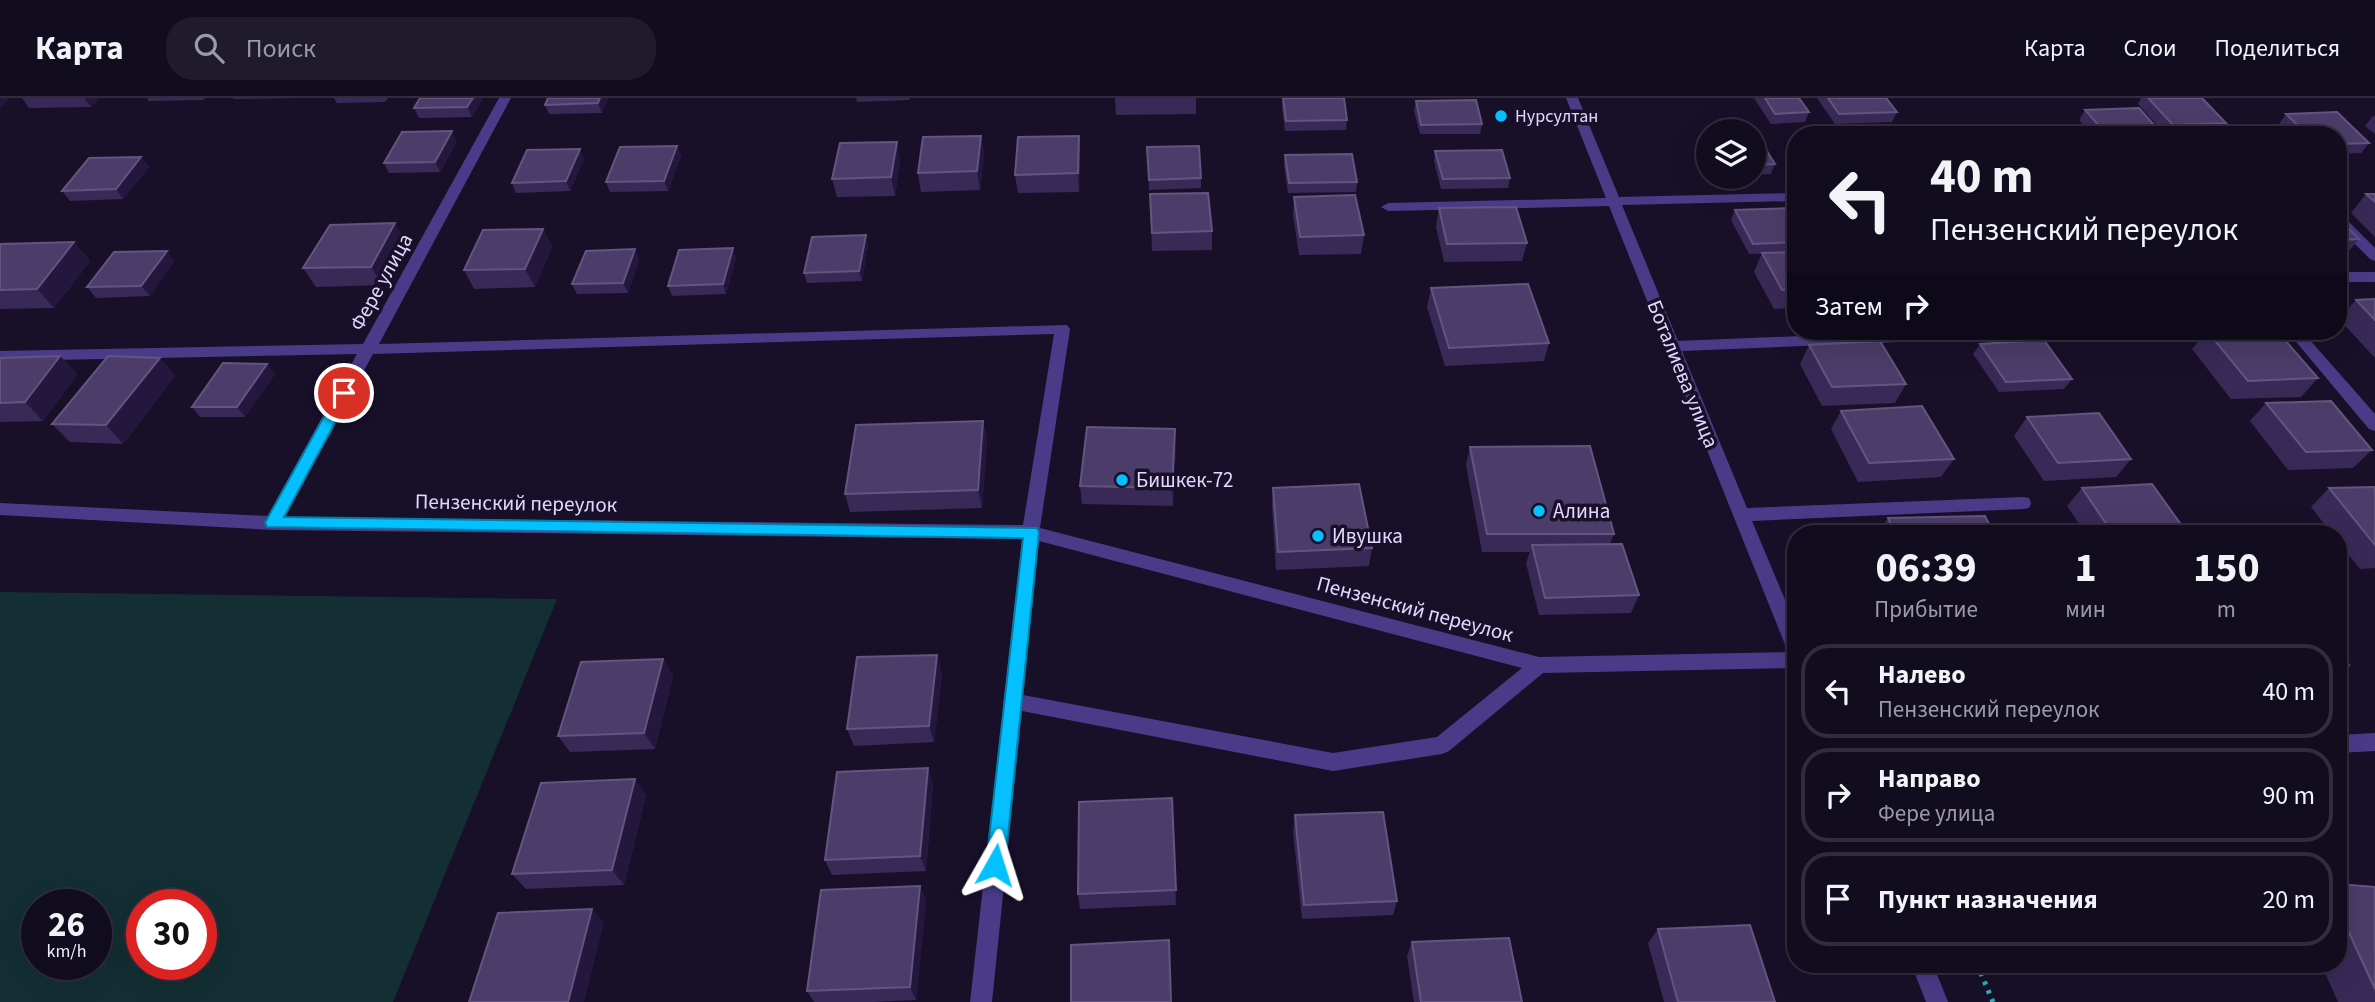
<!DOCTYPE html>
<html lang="ru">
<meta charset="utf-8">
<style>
body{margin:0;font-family:"Source Sans 3",sans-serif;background:#1f1a2c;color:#f1f3f6;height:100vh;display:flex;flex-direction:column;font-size:26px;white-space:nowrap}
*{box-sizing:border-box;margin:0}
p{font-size:23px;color:#9c9ba4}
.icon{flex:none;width:38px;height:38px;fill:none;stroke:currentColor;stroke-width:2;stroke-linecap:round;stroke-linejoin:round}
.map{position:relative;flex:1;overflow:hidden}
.sheet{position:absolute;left:1787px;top:427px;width:560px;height:448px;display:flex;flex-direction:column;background:#120c1f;border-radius:28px;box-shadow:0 7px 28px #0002,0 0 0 2px #312c3d}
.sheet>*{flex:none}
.guide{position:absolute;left:1787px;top:28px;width:560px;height:214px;border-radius:28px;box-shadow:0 7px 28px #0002,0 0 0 2px #312c3d;background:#120c1f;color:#f1f3f6;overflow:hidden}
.buttons{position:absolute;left:1696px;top:21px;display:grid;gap:14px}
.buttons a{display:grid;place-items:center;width:70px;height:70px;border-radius:50%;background:#120c1f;box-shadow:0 7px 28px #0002,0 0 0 2px #312c3d;font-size:35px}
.speed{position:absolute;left:21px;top:791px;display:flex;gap:14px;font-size:35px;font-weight:700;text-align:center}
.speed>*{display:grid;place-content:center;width:91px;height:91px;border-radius:50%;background:#120c1f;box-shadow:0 7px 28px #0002,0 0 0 2px #312c3d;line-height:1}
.speed small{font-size:18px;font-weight:400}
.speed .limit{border:10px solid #d22;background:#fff;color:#111}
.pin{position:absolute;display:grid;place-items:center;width:60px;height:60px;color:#fff;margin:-30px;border:4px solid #fff;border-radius:50%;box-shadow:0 2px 7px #0007}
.me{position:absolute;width:77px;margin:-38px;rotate:6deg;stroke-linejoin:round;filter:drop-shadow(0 0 5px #0008)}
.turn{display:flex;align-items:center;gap:24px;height:147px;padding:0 28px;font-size:32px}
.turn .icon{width:91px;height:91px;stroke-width:2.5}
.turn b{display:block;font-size:49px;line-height:60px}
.then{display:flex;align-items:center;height:66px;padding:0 28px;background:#0003;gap:14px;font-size:26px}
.eta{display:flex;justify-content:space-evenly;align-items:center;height:119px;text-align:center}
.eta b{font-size:42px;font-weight:700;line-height:49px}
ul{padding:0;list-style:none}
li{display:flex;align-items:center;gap:21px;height:94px;margin:0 14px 10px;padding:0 14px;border:4px solid #312c3d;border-radius:28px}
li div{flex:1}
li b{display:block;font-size:26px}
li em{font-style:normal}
header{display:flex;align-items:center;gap:42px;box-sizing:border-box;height:98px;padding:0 35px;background:#120c1f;border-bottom:2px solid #312c3d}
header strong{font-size:33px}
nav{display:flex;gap:38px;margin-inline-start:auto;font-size:24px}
.search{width:490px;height:63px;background:#1f1a2c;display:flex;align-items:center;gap:18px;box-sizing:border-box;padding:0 24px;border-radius:28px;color:#9c9ba4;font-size:26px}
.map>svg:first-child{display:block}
</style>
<header>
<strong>Карта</strong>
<div class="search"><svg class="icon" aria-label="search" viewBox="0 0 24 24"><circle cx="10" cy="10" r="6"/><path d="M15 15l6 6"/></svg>Поиск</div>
<nav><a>Карта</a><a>Слои</a><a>Поделиться</a></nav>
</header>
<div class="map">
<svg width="2375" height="904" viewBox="0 0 2375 904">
<rect width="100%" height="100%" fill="#181029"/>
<path fill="#132f33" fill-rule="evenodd" d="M0 494 557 501 393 904H0ZM37 807H96V866H37ZM142 807H201V866H142Z"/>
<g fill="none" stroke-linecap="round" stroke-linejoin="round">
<path stroke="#30afbb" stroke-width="5" stroke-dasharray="3.5 6" stroke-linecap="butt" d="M1977 866 1993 904"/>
<g fill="#4a3b88" fill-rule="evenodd">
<path d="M499 0H511L379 246 1067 227 1070 231 1040 430 1539 559 1788 554 1609 108 1388 113 1381 109 1388 105 1606 100 1566 0H1578L1619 99 1796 95V103L1622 107 1678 243 1924 233 1932 238 1924 243 1682 253 1747 410 2023 399 2029 400 2031 405 2029 410 2023 411 1752 423 1796 528V570L1543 575 1449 653 1442 656 1333 673 1022 613 992 904H970L1022 441 273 432 0 417V405L268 418 357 256 0 263V253L363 246ZM1054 236 1023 427 285 419 373 256ZM1039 443 1522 570 1437 639 1333 655 1023 597Z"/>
<path d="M2338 117 2343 118 2375 150V163L2370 161 2338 129Z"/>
<rect x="2338" y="174" width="37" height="10"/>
<path d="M2287 233H2302L2375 316V333L2369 331Z"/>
<path d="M2375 635V653L2338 655V637Z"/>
<path d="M1911 866H1933L1948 904H1926Z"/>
</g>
</g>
<g fill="#392957">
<path d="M22 0H100L91 9 29 10Z"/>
<path d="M147 0H205L203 2 149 3Z"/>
<path d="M233 0H300L234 1Z"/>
<path d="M334 0H388L385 4 337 5Z"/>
<path d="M483 0 472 19 419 20 414 10Z"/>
<path d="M548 0H608L602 15 549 16 545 7Z"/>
<path d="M856 0H910L909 2 857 4Z"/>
<path d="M1115 0H1196V16L1116 17Z"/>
<path d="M1283 0 1347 22 1346 32 1285 33 1282 9Z"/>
<path d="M1754 0H1799L1809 14 1805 24 1771 26Z"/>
<path d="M1817 0H1886L1897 14 1892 24 1835 26Z"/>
<path d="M2141 0H2202L2226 25 2219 35 2166 37 2138 6Z"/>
<path d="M1416 3 1482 26 1480 36H1420L1414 13Z"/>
<path d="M2085 12 2163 37H2092L2079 22Z"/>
<path d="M2286 16 2369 45 2361 55 2338 56V37H2290L2279 26Z"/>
<path d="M2373 18H2375V36L2365 28Z"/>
<path d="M1754 37 1775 66 1771 76 1754 77Z"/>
<path d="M981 38 984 56 980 92 921 94 918 75Z"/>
<path d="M1079 38 1080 56 1079 94 1018 95 1015 77Z"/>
<path d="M1700 39H1708V70L1697 49Z"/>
<path d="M457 43 440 74 389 75 384 65Z"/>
<path d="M677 48 681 58 668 93 610 94 606 84Z"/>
<path d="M1147 49 1201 80V90L1149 92Z"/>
<path d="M1435 53 1510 80 1508 90 1441 91 1434 63Z"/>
<path d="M1285 57 1357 84 1356 94 1288 95 1284 67Z"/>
<path d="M141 59 149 69 123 101 70 103 62 93Z"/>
<path d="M584 61 570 93 516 95 512 85Z"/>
<path d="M900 62 895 98 837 99 832 81Z"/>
<path d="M1150 96 1212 133V152L1152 153Z"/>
<path d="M2366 96H2375V139L2351 115Z"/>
<path d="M1294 99 1364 137 1361 156 1299 157 1293 117Z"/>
<path d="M1439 110 1527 145 1522 163 1444 164 1436 129Z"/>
<path d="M1796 110V210L1774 211 1754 174 1762 155H1777L1749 156 1731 122 1735 112Z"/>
<path d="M2338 120 2359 141 2343 160H2338Z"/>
<path d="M543 131 552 149 535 189 474 191 464 172Z"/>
<path d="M74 144 90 163 54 210 0 211V148Z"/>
<path d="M406 144 383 187 316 189 303 170Z"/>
<path d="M868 147 862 183 807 185 804 175Z"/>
<path d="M635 151 639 162 628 195 577 196 572 186Z"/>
<path d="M167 153 174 163 150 198 96 200 87 189Z"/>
<path d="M736 160 726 196 672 198 668 188Z"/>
<path d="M1431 190 1549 245 1544 263 1445 268 1427 209Z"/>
<path d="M2375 201V260L2339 221 2356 202Z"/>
<path d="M2207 233 2318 280 2301 299 2231 301 2192 251Z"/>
<path d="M1980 246 2072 281 2064 291 1999 294 1973 256Z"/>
<path d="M1809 247 1906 286 1895 305 1822 308 1800 266Z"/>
<path d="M60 258 77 276 43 323 0 324V260Z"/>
<path d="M160 260 175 278 123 346 70 344 52 326Z"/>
<path d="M267 266 275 276 245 319H200L192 309Z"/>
<path d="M2266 305 2372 352 2353 370 2288 372 2250 323Z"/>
<path d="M1841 313 1954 361 1941 379 1858 384 1831 331Z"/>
<path d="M2027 319 2131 361 2116 379 2044 383 2014 338Z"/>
<path d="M983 323 987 341 982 410 850 414 845 396Z"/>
<path d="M1176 349 1173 408 1082 406 1080 388Z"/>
<path d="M1470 349 1614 436 1610 446 1639 497 1631 515 1539 517 1526 465 1530 454H1482L1466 367Z"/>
<path d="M2375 389V470L2360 471 2338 443V436H2332L2311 409 2329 390Z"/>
<path d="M1273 390 1372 450 1369 468 1276 472 1272 408Z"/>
<path d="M2082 390 2185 432 2182 436H2086L2067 408Z"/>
<path d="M1888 420 1994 436H1878Z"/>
<path d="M2338 552 2349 567 2338 576Z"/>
<path d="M663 561 673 578 655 651 570 654 558 638Z"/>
<path d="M942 574 934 644 854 648 847 631Z"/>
<path d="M933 686 926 773 832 777 825 762Z"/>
<path d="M646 697 624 787 526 791 512 776Z"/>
<path d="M1172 700 1176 807 1080 811 1078 796Z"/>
<path d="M1295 717 1397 803 1393 817 1302 821 1293 733Z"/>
<path d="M2338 786 2375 789V904H2338L2321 866H2338Z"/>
<path d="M920 788 926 803 916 902 872 904H814L807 893Z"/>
<path d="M1658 831 1775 904H1664L1648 845Z"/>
<path d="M1412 844 1522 904H1414L1407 858Z"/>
</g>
<g fill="#24173d">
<path d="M0 0H10L0 10Z"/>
<path d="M84 0H100L91 9Z"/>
<path d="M473 0H483L472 19 467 9Z"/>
<path d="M600 0H608L602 15 598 5Z"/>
<path d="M452 33 457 43 440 74 435 64Z"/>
<path d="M981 38 984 56 980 92 977 73Z"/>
<path d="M1079 38 1080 56 1079 94 1078 75Z"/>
<path d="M897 44 900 62 895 98 891 79Z"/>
<path d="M677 48 681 58 668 93 664 83Z"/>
<path d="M580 51 584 61 570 93 566 83Z"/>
<path d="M141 59 149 69 123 101 116 91Z"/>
<path d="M395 125 406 144 383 187 371 169Z"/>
<path d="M543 131 552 149 535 189 525 171Z"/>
<path d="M866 137 868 147 862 183 859 173Z"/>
<path d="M74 144 90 163 54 210 37 191Z"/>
<path d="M733 150 736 160 726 196 723 186Z"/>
<path d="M635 151 639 162 628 195 623 185Z"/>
<path d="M167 153 174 163 150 198 141 188Z"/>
<path d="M60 258 77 276 43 323 25 304Z"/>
<path d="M160 260 175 278 123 346 106 327Z"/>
<path d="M267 266 275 276 245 319 237 309Z"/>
<path d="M983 323 987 341 982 410 978 392Z"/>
<path d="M1175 331 1176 349 1173 408 1172 390Z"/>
<path d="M937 557 942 574 934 644 929 628Z"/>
<path d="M663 561 673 578 655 651 644 635Z"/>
<path d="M928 670 933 686 926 773 920 758Z"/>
<path d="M635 681 646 697 624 787 612 772Z"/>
<path d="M920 788 926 803 916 902 910 889Z"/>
<path d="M592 811 604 825 584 904H568Z"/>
</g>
<g fill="#4b3c69" stroke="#635480" stroke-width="2">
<path d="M420 0H473L467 9 414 10Z"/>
<path d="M548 0H600L598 5 545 7Z"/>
<path d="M1283 0H1344L1347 22 1286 23Z"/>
<path d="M1765 0H1799L1809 14 1775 16Z"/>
<path d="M1828 0H1886L1897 14 1839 16Z"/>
<path d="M2148 0H2202L2226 25 2173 27Z"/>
<path d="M1476 2 1482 26 1421 27 1416 3Z"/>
<path d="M2139 10 2163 37H2107L2085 12Z"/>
<path d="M2337 14 2369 45 2338 46V37H2308L2286 16Z"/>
<path d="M452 33 435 64 384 65 402 34Z"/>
<path d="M2082 36 2083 37H2051Z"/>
<path d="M1754 37H1757L1775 66 1754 67Z"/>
<path d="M981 38 977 73 918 75 923 39Z"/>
<path d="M1079 38 1078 75 1015 77 1018 39Z"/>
<path d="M1700 39H1708V53Z"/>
<path d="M897 44 891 79 832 81 840 45Z"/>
<path d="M677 48 664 83 606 84 620 49Z"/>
<path d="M1199 48 1201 80 1149 82 1147 49Z"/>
<path d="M580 51 566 83 512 85 527 52Z"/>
<path d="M1502 52 1510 80 1443 81 1435 53Z"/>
<path d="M1352 56 1357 84 1289 85 1285 57Z"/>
<path d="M141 59 116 91 62 93 89 60Z"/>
<path d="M1208 95 1212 133 1152 135 1150 96Z"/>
<path d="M2366 96H2375V104Z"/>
<path d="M1355 97 1364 137 1300 139 1294 99Z"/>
<path d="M1516 109 1527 145 1447 146 1439 110Z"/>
<path d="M1796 110V144L1753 146 1735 112Z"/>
<path d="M2338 120 2359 141 2338 142Z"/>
<path d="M395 125 371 169 303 170 330 127Z"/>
<path d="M543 131 525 171 464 172 483 132Z"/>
<path d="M866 137 859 173 804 175 812 139Z"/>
<path d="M74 144 37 191 0 192V148L1 146Z"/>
<path d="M733 150 723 186 668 188 679 152Z"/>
<path d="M635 151 623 185 572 186 586 153Z"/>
<path d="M167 153 141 188 87 189 114 154Z"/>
<path d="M1796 154V191L1782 192 1762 155Z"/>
<path d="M1528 186 1549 245 1449 250 1431 190Z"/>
<path d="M2375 201V222L2356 202Z"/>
<path d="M2207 233H2277L2318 280 2248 283Z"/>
<path d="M2044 242 2072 281 2006 284 1980 246Z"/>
<path d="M1880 243 1906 286 1832 289 1809 247Z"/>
<path d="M60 258 25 304 0 305V260Z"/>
<path d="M108 258 160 260 106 327 52 326Z"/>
<path d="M223 265 267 266 237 309H192Z"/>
<path d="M2331 303 2372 352 2306 354 2266 305Z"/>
<path d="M1922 308 1954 361 1869 365 1841 313Z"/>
<path d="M2099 315 2131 361 2058 365 2027 319Z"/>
<path d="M983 323 978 392 845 396 856 327Z"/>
<path d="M1087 329 1175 331 1172 390 1080 388Z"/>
<path d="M1590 348 1614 436H1487L1470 349Z"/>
<path d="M1359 386 1372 450 1278 454 1273 390Z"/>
<path d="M2152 386 2185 432 2113 436 2082 390Z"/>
<path d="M2375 389V447L2329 390Z"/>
<path d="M1985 418 1994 436H1895L1888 420Z"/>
<path d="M1622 446 1639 497 1545 500 1532 447Z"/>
<path d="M2338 552 2349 567 2338 568Z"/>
<path d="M937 557 929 628 847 631 857 559Z"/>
<path d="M663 561 644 635 558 638 581 564Z"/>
<path d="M928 670 920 758 825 762 837 674Z"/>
<path d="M635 681 612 772 512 776 541 685Z"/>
<path d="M1172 700 1176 792 1078 796 1079 704Z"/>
<path d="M1383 714 1397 803 1304 807 1295 717Z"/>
<path d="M2338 786 2375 789V891L2338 811Z"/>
<path d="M920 788 910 889 807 893 821 792Z"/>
<path d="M592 811 568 904H469L498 815Z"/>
<path d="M1750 827 1775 904H1678L1658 831Z"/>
<path d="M1509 840 1522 904H1421L1412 844Z"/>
<path d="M1169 842 1171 904H1071V847Z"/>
</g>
<path fill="#04c0ff" stroke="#037da6" stroke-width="2" d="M344 290 351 295 284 419 1037 430 1039 434 1005 767 1002 773 995 776 989 773 986 767 1023 440 267 429 265 425 267 421 337 295Z"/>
<g fill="#04c0ff" stroke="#181029" stroke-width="2.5">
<circle cx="1501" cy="18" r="7"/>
<circle cx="1122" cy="382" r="7"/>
<circle cx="1539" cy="413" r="7"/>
<circle cx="1318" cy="438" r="7"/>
</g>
<g text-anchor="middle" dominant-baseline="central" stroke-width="7" stroke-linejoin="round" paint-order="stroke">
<g font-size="18" fill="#e2d8ff" stroke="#181029" text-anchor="start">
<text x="1515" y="18">Нурсултан</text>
</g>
<g font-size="21" fill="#e2d8ff" stroke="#181029">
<text transform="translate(381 184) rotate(-61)">Фере улица</text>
<text transform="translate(1683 276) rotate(68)">Боталиева улица</text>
<text transform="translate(516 405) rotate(1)">Пензенский переулок</text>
<text transform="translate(1415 511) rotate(15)">Пензенский переулок</text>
</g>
<g font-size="21" fill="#e2d8ff" stroke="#181029" text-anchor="start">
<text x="1136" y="382">Бишкек-72</text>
<text x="1553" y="413">Алина</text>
<text x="1332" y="438">Ивушка</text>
</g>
</g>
</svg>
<div class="buttons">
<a><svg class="icon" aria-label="layers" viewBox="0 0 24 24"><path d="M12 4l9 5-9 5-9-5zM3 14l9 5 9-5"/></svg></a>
</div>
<div class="speed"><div>26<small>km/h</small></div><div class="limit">30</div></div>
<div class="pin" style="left:344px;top:295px;background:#d93025"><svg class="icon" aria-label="arrive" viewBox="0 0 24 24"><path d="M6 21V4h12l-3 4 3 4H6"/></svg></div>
<svg class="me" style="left:995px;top:767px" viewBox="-20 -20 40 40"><path d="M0-17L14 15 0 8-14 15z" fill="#04c0ff" stroke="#fff" stroke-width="4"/></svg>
<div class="guide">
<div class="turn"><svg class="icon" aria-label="left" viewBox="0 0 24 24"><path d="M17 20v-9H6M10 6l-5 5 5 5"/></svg><div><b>40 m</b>Пензенский переулок</div></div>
<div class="then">Затем<svg class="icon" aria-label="right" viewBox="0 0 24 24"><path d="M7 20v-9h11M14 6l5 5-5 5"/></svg></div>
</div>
<section class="sheet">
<div class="eta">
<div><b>06:39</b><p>Прибытие</p></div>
<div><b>1</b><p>мин</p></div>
<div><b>150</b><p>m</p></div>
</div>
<ul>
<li><svg class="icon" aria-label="left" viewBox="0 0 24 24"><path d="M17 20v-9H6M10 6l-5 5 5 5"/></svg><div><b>Налево</b><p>Пензенский переулок</p></div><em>40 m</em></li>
<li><svg class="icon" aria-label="right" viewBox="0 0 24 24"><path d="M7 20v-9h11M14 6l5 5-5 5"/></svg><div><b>Направо</b><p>Фере улица</p></div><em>90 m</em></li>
<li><svg class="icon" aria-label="arrive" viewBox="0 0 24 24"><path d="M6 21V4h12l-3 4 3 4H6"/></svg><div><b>Пункт назначения</b></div><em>20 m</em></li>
</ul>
</section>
</div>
